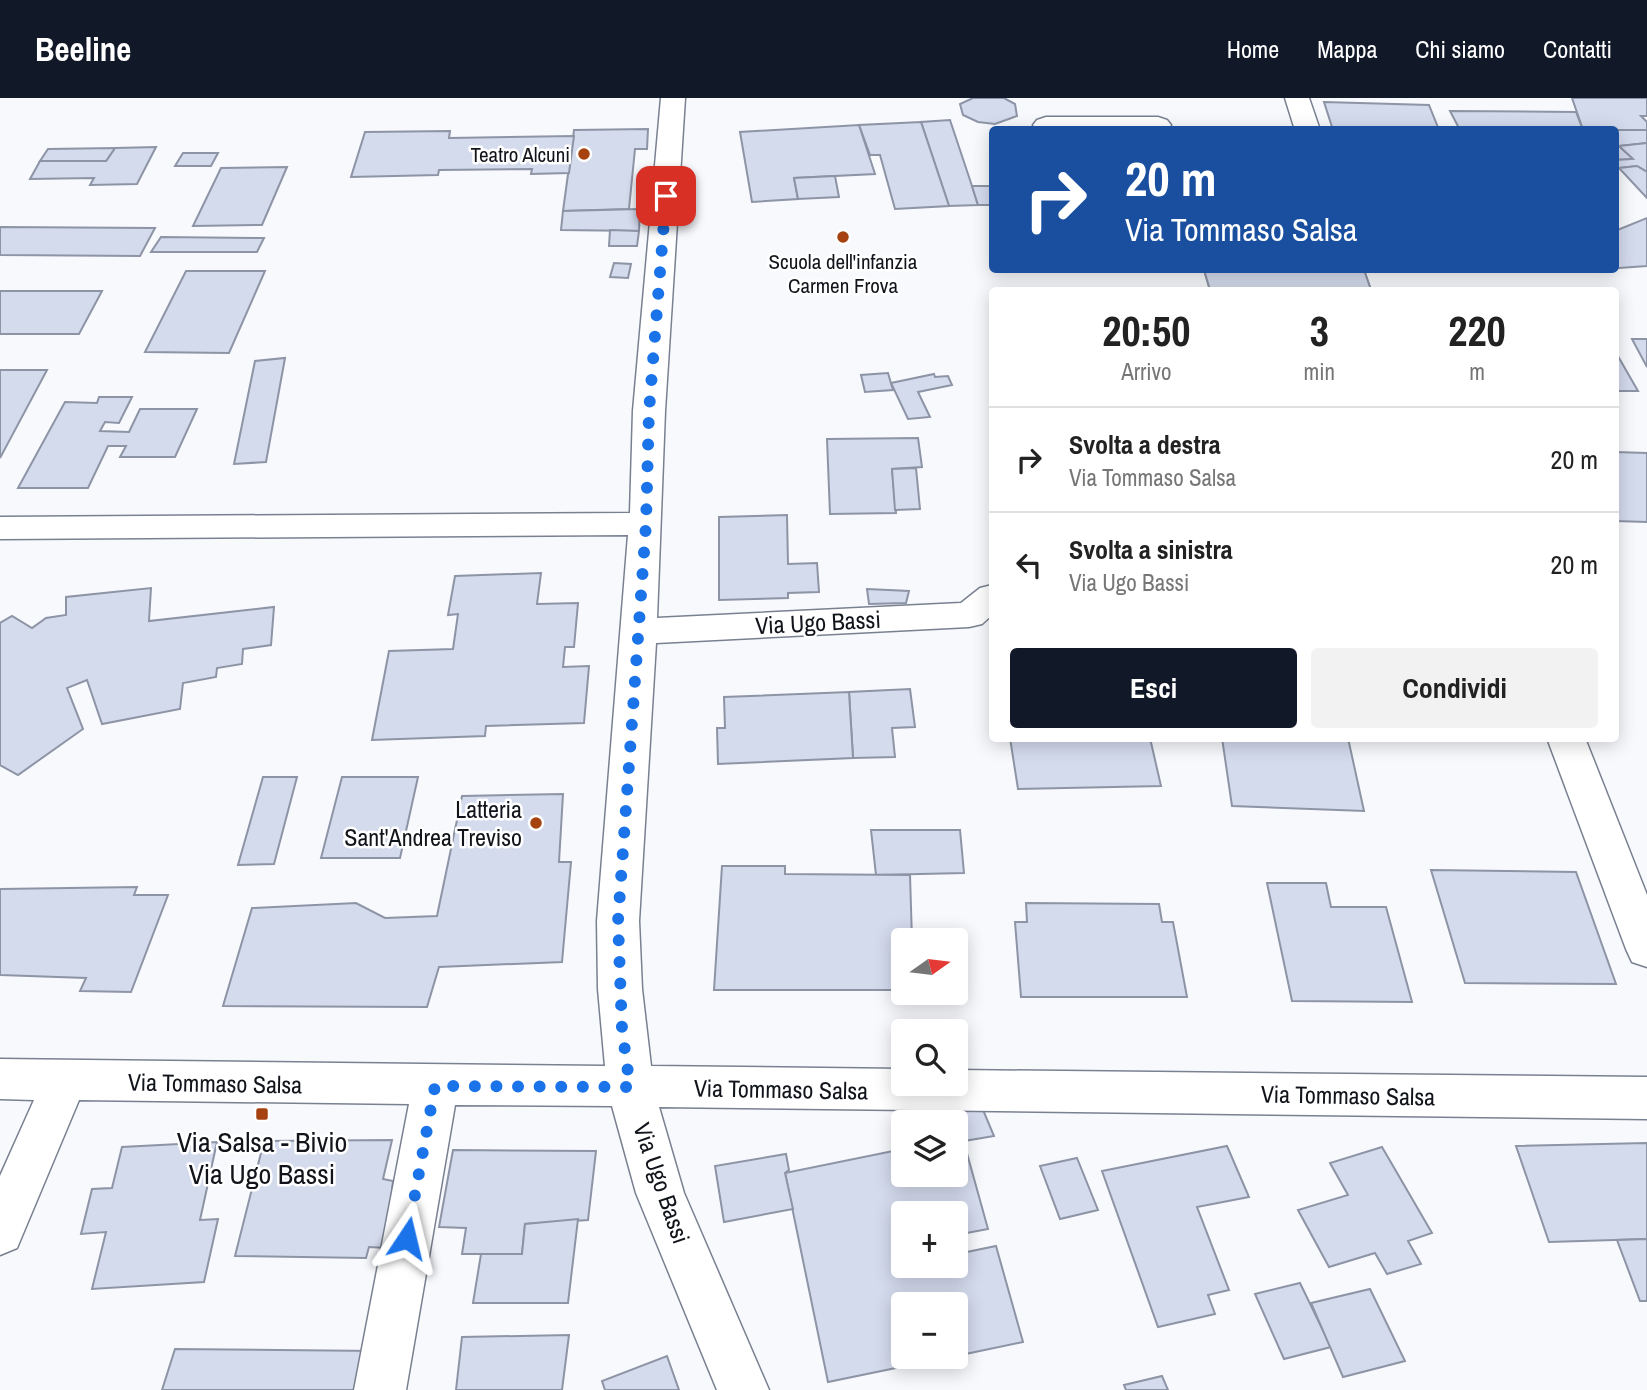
<!DOCTYPE html>
<html lang="it">
<meta charset="utf-8">
<style>
body{margin:0;font-family:"Archivo Narrow",sans-serif;background:#f2f2f2;color:#222;height:100vh;display:flex;flex-direction:column;font-size:26px;white-space:nowrap}
*{box-sizing:border-box;margin:0}
p{font-size:23px;color:#767676}
.icon{flex:none;width:38px;height:38px;fill:none;stroke:currentColor;stroke-width:2;stroke-linecap:round;stroke-linejoin:round}
.map{position:relative;flex:1;overflow:hidden}
.sheet{position:absolute;left:989px;top:189px;width:630px;height:455px;display:flex;flex-direction:column;background:#fff;border-radius:7px;box-shadow:0 4px 18px #0003}
.sheet>*{flex:none}
.banner{position:absolute;left:989px;top:28px;width:630px;height:147px;border-radius:7px;box-shadow:0 4px 18px #0003;background:#1a4fa0;color:#fff;overflow:hidden}
.needle{width:46px;rotate:76deg}
.fabs{position:absolute;left:891px;top:830px;display:grid;gap:14px}
.fabs a{display:grid;place-items:center;width:77px;height:77px;border-radius:7px;background:#fff;box-shadow:0 4px 18px #0003;font-size:35px}
.pin{position:absolute;display:grid;place-items:center;width:60px;height:60px;color:#fff;margin:-30px;border-radius:14px;box-shadow:0 4px 10px #0006}
.me{position:absolute;width:77px;margin:-38px;rotate:10deg;stroke-linejoin:round;filter:drop-shadow(0 0 5px #0008)}
.turn{display:flex;align-items:center;gap:24px;height:147px;padding:0 21px;font-size:32px}
.turn .icon{width:91px;height:91px;stroke-width:2.5}
.turn b{display:block;font-size:49px;line-height:60px}
.eta{display:flex;justify-content:space-evenly;align-items:center;height:119px;text-align:center}
.eta b{font-size:42px;font-weight:700;line-height:49px}
.action{display:flex;gap:14px;margin-top:auto;padding:14px 21px}
.action a{flex:1;height:80px;border-radius:7px;background:#111827;color:#fff;font-size:28px;font-weight:700;line-height:80px;text-align:center}
.action a+a{background:#f2f2f2;color:#222}
ul{padding:0;list-style:none}
li{display:flex;align-items:center;gap:21px;height:105px;padding:0 21px;border-top:2px solid #e0e0e0}
li div{flex:1}
li b{display:block;font-size:26px}
li em{font-style:normal}
header{display:flex;align-items:center;gap:42px;box-sizing:border-box;height:98px;padding:0 35px;background:#111827;color:#fff}
header strong{font-size:33px}
nav{display:flex;gap:38px;margin-inline-start:auto;font-size:24px}
.map>svg:first-child{display:block}
</style>
<header>
<strong>Beeline</strong>
<nav><a>Home</a><a>Mappa</a><a>Chi siamo</a><a>Contatti</a></nav>
</header>
<div class="map">
<svg width="1647" height="1292" viewBox="0 0 1647 1292">
<rect width="100%" height="100%" fill="#f8f9fd"/>
<g fill="#d4dbed" stroke="#8d94a5" stroke-width="2">
<path d="M973 0H1004L1015 6 1017 18 995 26 978 24 963 17 960 6Z"/>
<path d="M1572 0H1647V18H1641L1647 24V32H1583Z"/>
<path d="M1324 4 1429 7 1439 32H1333Z"/>
<path d="M1450 13 1576 14 1583 32H1460Z"/>
<path d="M950 22 972 88 978 107 949 108 921 24Z"/>
<path d="M921 24 949 108 895 111 880 57H870L859 27Z"/>
<path d="M859 27 875 76 794 80 798 101 752 104 740 34Z"/>
<path d="M648 31 647 51H635L629 111 563 113 574 32Z"/>
<path d="M1615 32H1647V45L1619 48 1633 61 1615 62Z"/>
<path d="M450 33 449 40 574 38 569 75 531 76 532 71 439 72 438 77 351 79 365 34Z"/>
<path d="M1647 45V74L1637 68 1619 70 1615 66V62L1633 61 1619 48Z"/>
<path d="M156 49 137 86 90 87 94 80 30 81 40 63H106L115 50Z"/>
<path d="M115 50 106 63H40L48 51Z"/>
<path d="M183 55H218L211 68H175Z"/>
<path d="M1637 68 1647 74V100L1619 70Z"/>
<path d="M287 69 262 127 193 128 221 70Z"/>
<path d="M835 78 839 99 798 101 794 80Z"/>
<path d="M972 88H992V107H978Z"/>
<path d="M640 111 639 133 561 132 563 113Z"/>
<path d="M1647 120V168L1619 170 1615 166V133Z"/>
<path d="M0 129 155 130 140 158 0 157Z"/>
<path d="M610 132 639 133 637 148H609Z"/>
<path d="M161 139 264 140 257 154H151Z"/>
<path d="M614 165 631 166 628 180 610 179Z"/>
<path d="M1204 172H1364L1371 192H1210Z"/>
<path d="M1204 172H1364L1371 192H1210Z"/>
<path d="M186 173H265L229 255 145 254Z"/>
<path d="M0 193H102L79 236H0Z"/>
<path d="M1632 241H1647V269Z"/>
<path d="M1615 253 1638 293H1615Z"/>
<path d="M285 260 266 364 234 366 255 263Z"/>
<path d="M0 272H47L0 360Z"/>
<path d="M888 275 893 292 865 294 861 277Z"/>
<path d="M934 276 935 279 948 278 952 287 918 294 930 319 908 321 891 285Z"/>
<path d="M99 299H132L119 325 105 324 100 333 129 334 140 311H197L175 359H120L126 348H108L88 390H18L65 304 97 305Z"/>
<path d="M918 340 922 369 892 371 896 415 830 416 827 341Z"/>
<path d="M1615 354 1647 355V424L1615 423Z"/>
<path d="M916 370 920 411 895 412 892 371Z"/>
<path d="M787 417 788 466 817 465 819 494 788 495V500L719 502V419Z"/>
<path d="M541 475 537 506 578 505 574 549H565L563 569 589 568 584 625 486 628 485 638 372 642 389 553 453 551 458 516 448 517 455 478Z"/>
<path d="M151 490 149 523 274 509 271 547 243 551 242 566 217 570 216 579 183 585 180 611 102 626 87 582 67 590 83 631 18 677 0 667V525L12 518 32 530 46 520 66 517V499Z"/>
<path d="M867 491 909 493 906 505 869 506Z"/>
<path d="M910 591 915 629 892 630 895 659 853 660 849 594Z"/>
<path d="M849 594 853 660 718 666 717 630H725L724 599Z"/>
<path d="M1010 640H1150L1161 688 1018 691Z"/>
<path d="M1222 640H1348L1364 713 1232 708Z"/>
<path d="M263 679H297L274 766 238 767Z"/>
<path d="M342 679H418L400 760H321Z"/>
<path d="M563 696 559 764H571L562 864 439 869 427 909 223 908 252 810 356 805 385 820 437 818 462 698Z"/>
<path d="M871 732H960L964 775 876 777Z"/>
<path d="M722 768H785V776L910 777 912 842H903V892H714Z"/>
<path d="M1431 772 1576 774 1616 886 1465 885Z"/>
<path d="M1267 785H1326L1331 809H1386L1412 904 1292 903Z"/>
<path d="M137 789 134 797H168L131 894 80 893 86 880 0 877V791Z"/>
<path d="M1026 805 1159 806 1162 824H1173L1187 899H1021L1015 824H1027Z"/>
<path d="M956 1007H981L994 1038 964 1043Z"/>
<path d="M963 1041 988 1131 956 1137V1115H903V1167H956V1149L957 1156 996 1148 1023 1244 956 1258V1206H903V1258H954L828 1284 785 1075 903 1051V1076H956V1042Z"/>
<path d="M392 1042 383 1081 393 1083 386 1150 369 1149 366 1160 235 1158 264 1043Z"/>
<path d="M217 1044 200 1122 218 1121 204 1184 92 1191 106 1134 81 1136 92 1091 112 1090 122 1049Z"/>
<path d="M1647 1045V1141L1549 1144 1516 1048Z"/>
<path d="M1227 1048 1249 1099 1197 1109 1229 1192 1208 1197 1215 1216 1158 1229 1102 1073Z"/>
<path d="M1382 1049 1432 1135 1408 1143 1421 1166 1387 1176 1375 1155 1329 1169 1298 1112 1348 1097 1330 1065Z"/>
<path d="M453 1052 596 1053 588 1122 525 1126 522 1156H462L466 1130 439 1129Z"/>
<path d="M786 1056 789 1072 785 1075 793 1111 724 1124 715 1068Z"/>
<path d="M1077 1060 1098 1112 1060 1121 1040 1068Z"/>
<path d="M578 1121 568 1205H473L481 1156H522L525 1126Z"/>
<path d="M1647 1141V1203H1640L1617 1142Z"/>
<path d="M1300 1185 1331 1249 1284 1261 1255 1196Z"/>
<path d="M1370 1191 1405 1263 1343 1279 1311 1205Z"/>
<path d="M569 1237 562 1292H456L462 1239Z"/>
<path d="M175 1251 377 1253 369 1292H162Z"/>
<path d="M667 1258 679 1292H605L602 1283Z"/>
<path d="M1162 1278 1168 1292H1126L1124 1287Z"/>
</g>
<g fill="none" stroke-linecap="round" stroke-linejoin="round">
<defs>
<g id="minor">
<path d="M661 0H685L665 313 657 520 961 505 980 490 992 487V517L982 526 969 529 656 545 639 823 642 891 651 968 903 971V985H956V972L1647 979V1021L659 1009 684 1095 769 1292H717L636 1095 612 1008 455 1007 406 1292H354L409 1006 79 1002 17 1150 0 1157V1078L34 1002 0 1001V961L605 968 598 891 597 823 628 437 0 441V419L630 415 633 313Z"/>
<path d="M1285 0H1309L1320 32H1295Z"/>
<path d="M1046 19H1158L1167 22 1171 27 1167 32H1037L1033 27 1037 22Z"/>
<path d="M1547 640H1585L1647 797V869L1632 864 1626 851Z"/>
</g>
</defs>
<use href="#minor" stroke="#798090" stroke-width="3"/>
<use href="#minor" fill="#fff" fill-rule="evenodd"/>
</g>
<g fill="none" stroke-linecap="round" stroke-linejoin="round">
<path stroke="#1a73e8" stroke-width="12" stroke-dasharray="0 21.6" d="M407 1140 435 988 630 989 622 931 618 823 646 426 649 313 666 98"/>
</g>
<g fill="#a6420f" stroke="#fff" stroke-width="2.5">
<circle cx="584" cy="56" r="7"/>
<circle cx="843" cy="139" r="7"/>
<circle cx="536" cy="725" r="7"/>
<rect x="255" y="1009" width="14" height="14" rx="3.5"/>
</g>
<g text-anchor="middle" dominant-baseline="central" stroke-width="5" stroke-linejoin="round" paint-order="stroke">
<g font-size="21" fill="#11141a" stroke="#fff" text-anchor="end">
<text x="570" y="56">Teatro Alcuni</text>
<text x="843" y="163" text-anchor="middle">Scuola dell'infanzia<tspan x="843" dy="24">Carmen Frova</tspan></text>
</g>
<g font-size="24" fill="#11141a" stroke="#fff">
<text transform="translate(818 524) rotate(-3)">Via Ugo Bassi</text>
<text transform="translate(215 985) rotate(1)">Via Tommaso Salsa</text>
<text transform="translate(781 991) rotate(1)">Via Tommaso Salsa</text>
<text transform="translate(1348 997) rotate(1)">Via Tommaso Salsa</text>
<text transform="translate(662 1085) rotate(71)">Via Ugo Bassi</text>
</g>
<g font-size="24" fill="#11141a" stroke="#fff" text-anchor="end">
<text x="522" y="711">Latteria<tspan x="522" dy="28">Sant'Andrea Treviso</tspan></text>
</g>
<g font-size="28" fill="#11141a" stroke="#fff">
<text x="262" y="1044">Via Salsa - Bivio<tspan x="262" dy="32">Via Ugo Bassi</tspan></text>
</g>
</g>
</svg>
<div class="fabs">
<a><svg class="needle" viewBox="-14 -14 28 28"><path d="M0-13l5 13h-10z" fill="#e53935"/><path d="M0 13l5-13h-10z" fill="#767676"/></svg></a>
<a><svg class="icon" aria-label="search" viewBox="0 0 24 24"><circle cx="10" cy="10" r="6"/><path d="M15 15l6 6"/></svg></a>
<a><svg class="icon" aria-label="layers" viewBox="0 0 24 24"><path d="M12 4l9 5-9 5-9-5zM3 14l9 5 9-5"/></svg></a>
<a>+</a>
<a>−</a>
</div>
<div class="pin" style="left:666px;top:98px;background:#d93025"><svg class="icon" aria-label="arrive" viewBox="0 0 24 24"><path d="M6 21V4h12l-3 4 3 4H6"/></svg></div>
<svg class="me" style="left:407px;top:1140px" viewBox="-20 -20 40 40"><path d="M0-17L14 15 0 8-14 15z" fill="#1a73e8" stroke="#fff" stroke-width="4"/></svg>
<div class="banner">
<div class="turn"><svg class="icon" aria-label="right" viewBox="0 0 24 24"><path d="M7 20v-9h11M14 6l5 5-5 5"/></svg><div><b>20 m</b>Via Tommaso Salsa</div></div>
</div>
<section class="sheet">
<div class="eta">
<div><b>20:50</b><p>Arrivo</p></div>
<div><b>3</b><p>min</p></div>
<div><b>220</b><p>m</p></div>
</div>
<ul>
<li><svg class="icon" aria-label="right" viewBox="0 0 24 24"><path d="M7 20v-9h11M14 6l5 5-5 5"/></svg><div><b>Svolta a destra</b><p>Via Tommaso Salsa</p></div><em>20 m</em></li>
<li><svg class="icon" aria-label="left" viewBox="0 0 24 24"><path d="M17 20v-9H6M10 6l-5 5 5 5"/></svg><div><b>Svolta a sinistra</b><p>Via Ugo Bassi</p></div><em>20 m</em></li>
</ul>
<div class="action"><a>Esci</a><a>Condividi</a></div>
</section>
</div>
